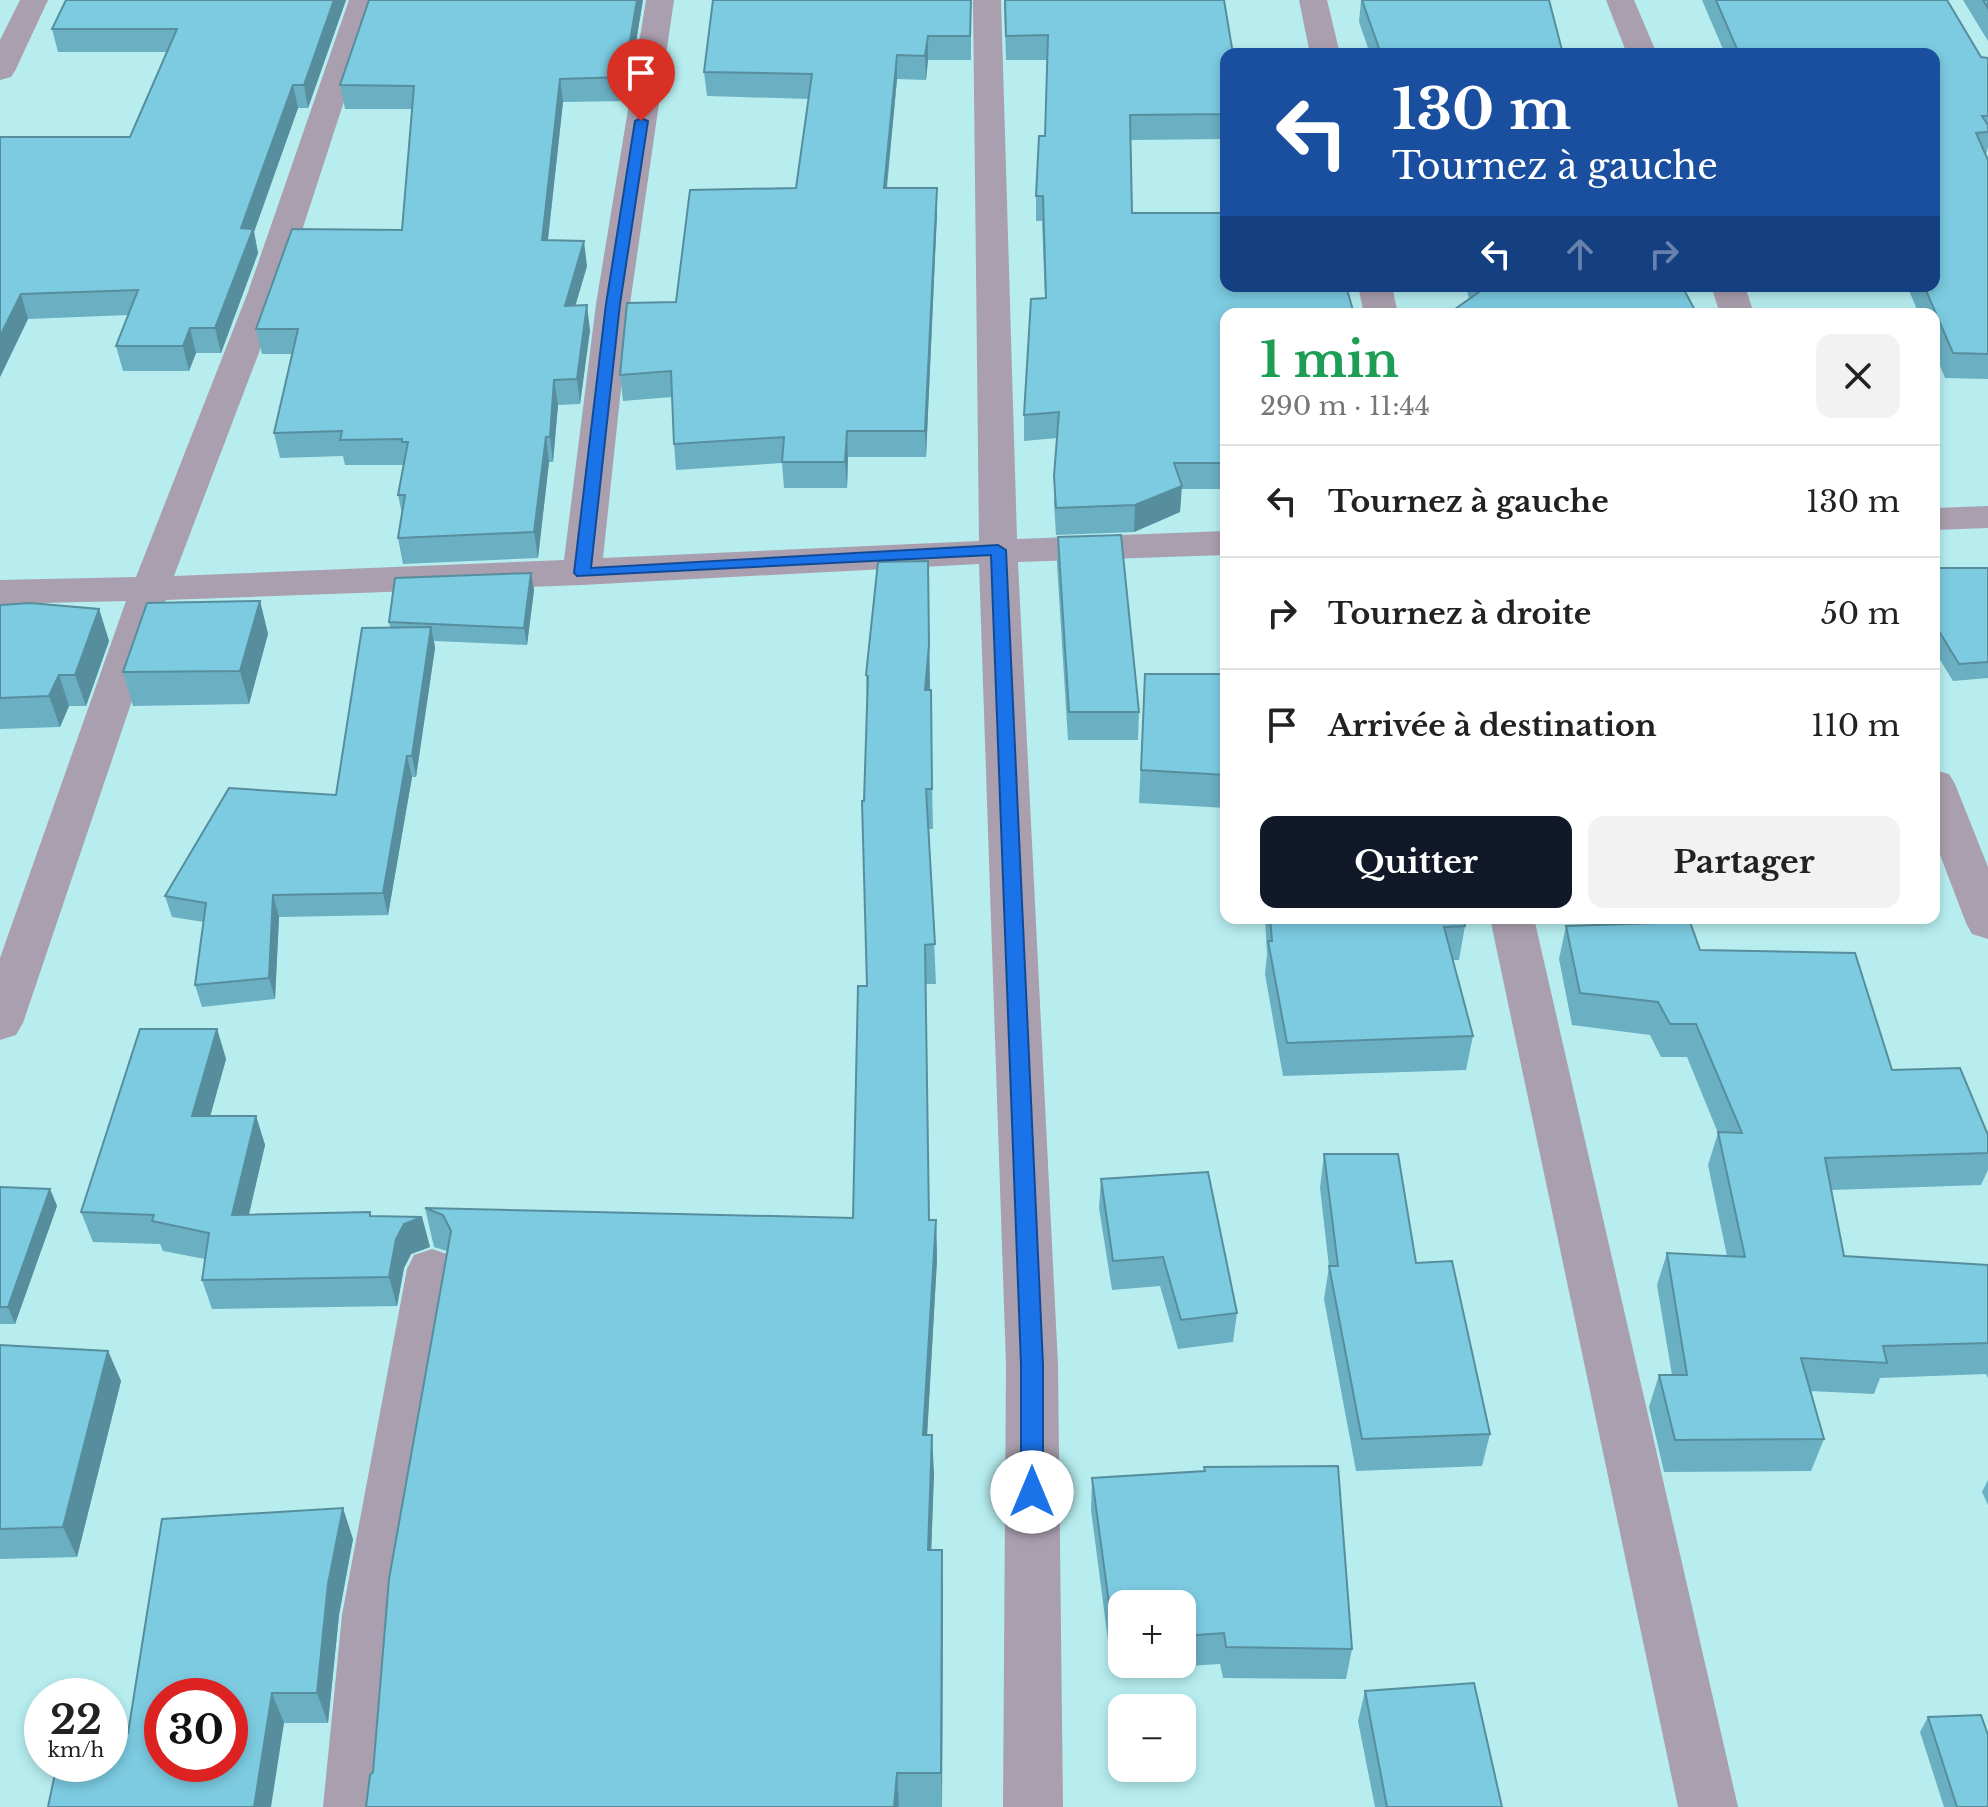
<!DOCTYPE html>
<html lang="fr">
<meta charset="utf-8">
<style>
body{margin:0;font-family:"Libre Baskerville",serif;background:#f2f2f2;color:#222;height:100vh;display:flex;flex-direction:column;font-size:30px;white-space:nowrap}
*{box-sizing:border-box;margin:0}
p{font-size:26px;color:#767676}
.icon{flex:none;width:44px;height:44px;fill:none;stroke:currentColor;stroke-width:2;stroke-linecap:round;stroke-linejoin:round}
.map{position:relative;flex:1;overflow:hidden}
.details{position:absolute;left:1220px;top:308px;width:720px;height:616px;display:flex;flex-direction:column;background:#fff;border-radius:16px;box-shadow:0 4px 12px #0003}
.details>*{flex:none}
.banner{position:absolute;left:1220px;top:48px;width:720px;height:244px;border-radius:16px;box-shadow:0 4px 12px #0003;background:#1a4fa0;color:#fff;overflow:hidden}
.buttons{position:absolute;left:1108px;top:1590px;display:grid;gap:16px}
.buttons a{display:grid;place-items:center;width:88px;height:88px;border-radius:16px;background:#fff;box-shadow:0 4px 12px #0003;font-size:40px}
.speed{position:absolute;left:24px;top:1678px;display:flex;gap:16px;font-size:40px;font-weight:700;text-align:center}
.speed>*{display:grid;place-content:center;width:104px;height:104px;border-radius:50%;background:#fff;box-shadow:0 4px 12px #0003;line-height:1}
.speed small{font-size:20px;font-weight:400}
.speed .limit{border:12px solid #d22;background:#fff;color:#111}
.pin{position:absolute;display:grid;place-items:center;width:68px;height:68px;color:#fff;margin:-82px -34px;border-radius:50% 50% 50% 0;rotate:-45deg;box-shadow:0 0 8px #0007}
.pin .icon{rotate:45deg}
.me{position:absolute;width:88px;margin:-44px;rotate:0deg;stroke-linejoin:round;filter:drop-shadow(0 0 6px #0008)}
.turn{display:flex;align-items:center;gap:28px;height:168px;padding:0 40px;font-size:36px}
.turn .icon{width:104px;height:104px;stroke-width:2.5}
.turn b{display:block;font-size:56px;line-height:68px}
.lanes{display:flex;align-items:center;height:76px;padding:0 40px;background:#0003;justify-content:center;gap:40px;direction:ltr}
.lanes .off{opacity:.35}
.round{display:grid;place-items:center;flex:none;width:84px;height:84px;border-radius:16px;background:#f2f2f2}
.head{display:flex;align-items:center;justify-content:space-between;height:136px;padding:0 40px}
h1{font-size:48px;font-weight:700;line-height:60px;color:#1e9e55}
.cta{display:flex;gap:16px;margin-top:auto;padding:16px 40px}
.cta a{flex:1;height:92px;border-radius:16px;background:#111827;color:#fff;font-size:32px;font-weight:700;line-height:92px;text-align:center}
.cta a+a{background:#f2f2f2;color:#222}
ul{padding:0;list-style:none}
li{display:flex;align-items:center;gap:24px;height:112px;padding:0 40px;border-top:2px solid #e0e0e0}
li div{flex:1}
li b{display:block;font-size:30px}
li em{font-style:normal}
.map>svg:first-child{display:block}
</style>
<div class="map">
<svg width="1988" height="1807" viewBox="0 0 1988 1807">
<rect width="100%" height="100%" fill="#b7edef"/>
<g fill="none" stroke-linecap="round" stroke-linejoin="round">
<g fill="#aa9fae" fill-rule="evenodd">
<path d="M20 0H48L15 71 11 77 0 80V40Z"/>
<path d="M349 0H377L282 292 174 576 564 560 596 304 646 0H674L630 304 603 558 979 541 973 0H1001L1017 539 1226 531V555L1018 562 1058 1365 1063 1807H1003L1006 1365 979 564 582 585 166 600 23 1023 16 1035 0 1040V958L126 601 0 604V580L136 577 248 292Z"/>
<path d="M1299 0H1327L1340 54H1310Z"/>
<path d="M1606 0H1634L1657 54H1627Z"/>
<path d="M1358 286H1392L1398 314H1364Z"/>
<path d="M1711 286H1745L1754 314H1720Z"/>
<path d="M1988 506V528L1934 530V508Z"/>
<path d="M1934 770 1949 774 1955 784 1988 867V939L1972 934 1966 923 1934 839Z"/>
<path d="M1490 918H1534L1738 1807H1678Z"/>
<path d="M432 1249 450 1255 457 1269 398 1615 383 1807H323L342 1615 407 1269 414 1255Z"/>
</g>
</g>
<g fill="#6bafc2" fill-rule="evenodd">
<path d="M346 0 308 108H298L254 232 258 253 221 353H196L189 371H123L116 346 128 315 28 319 0 377V137H130L167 52H58L52 29Z"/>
<path d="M643 0 626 101 563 102 548 240 587 266 575 306 590 330 580 404 558 405 553 462H549L538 558 403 564 398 538 402 514 398 495 404 465H345L343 456 280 458 274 433 293 354H262L256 329 402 230 412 109H345L340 85Z"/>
<path d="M971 0V60H928L926 80 897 79 887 188 937 213 926 457H848L847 488H784L782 463 676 470 674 444 672 397 623 401 620 375 676 302 796 188 809 99 707 96 704 72Z"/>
<path d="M1004 0H1224L1226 139 1131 140 1132 213 1226 314V489H1181L1180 512 1134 532 1056 535 1054 502 1057 438 1024 441V415L1045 298 1042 221H1036V196L1045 136 1047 60H1006Z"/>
<path d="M1361 0H1549L1563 54H1370L1359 22Z"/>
<path d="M1702 0H1947L1981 57 1988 58V147L1986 155 1988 160V379L1945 378 1934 351V314H1919L1907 286H1934V54H1725Z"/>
<path d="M1963 0H1988V41Z"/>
<path d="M1466 286H1685L1684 289 1469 299Z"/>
<path d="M1058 537 1139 712 1138 740H1068L1057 564Z"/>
<path d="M1934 568H1988V678L1953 681 1934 650Z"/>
<path d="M531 573 534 590 527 645 434 641 435 648 416 777H412L388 915 279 917 275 999 202 1007 195 985 204 922 172 917 165 896 336 795 390 627 389 622Z"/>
<path d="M260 601 268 634 249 704 133 706 123 672Z"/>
<path d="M0 605 99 609 109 641 86 706H69L60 727 0 729Z"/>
<path d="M1145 674H1226V808L1139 803Z"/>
<path d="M866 675 930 685 933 829H929L936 984H926L929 1220H936L937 1259 927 1435 934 1473 931 1550 943 1587 942 1807H366L373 1772 447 1251 434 1247 425 1208 853 1218 867 986 864 801 867 711Z"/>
<path d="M1265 918H1463L1465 926 1459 960H1453L1473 1036 1466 1070 1283 1076 1265 974 1267 954Z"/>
<path d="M1566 926 1700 950 1892 1070 1988 1135V1170L1981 1185 1831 1190 1844 1256 1988 1265V1378L1986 1374 1880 1378 1874 1394 1810 1391 1824 1439 1811 1471 1664 1472 1649 1407 1659 1375H1672L1657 1285 1667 1253 1727 1256 1708 1165 1718 1133 1687 1057H1661L1650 1035 1572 1025 1559 959Z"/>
<path d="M217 1029 226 1059 210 1116H256L265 1145 249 1214 422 1217 430 1247 411 1254 404 1268 397 1306 212 1309 202 1280 205 1259 163 1251 160 1244 93 1242 81 1212Z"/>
<path d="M1324 1154 1416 1263 1490 1434 1482 1466 1356 1471 1324 1299 1329 1267 1320 1188Z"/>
<path d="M1101 1179 1237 1313 1233 1342 1178 1349 1160 1286 1112 1290 1099 1208Z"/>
<path d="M0 1187 50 1189 57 1206 15 1324H0Z"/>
<path d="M0 1345 108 1351 121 1381 77 1557 0 1559Z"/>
<path d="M1204 1467 1352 1649 1346 1679 1223 1678 1220 1664 1112 1671 1091 1510 1092 1478 1204 1471ZM1122 1604H1182V1664H1122Z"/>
<path d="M1988 1480V1505L1982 1492Z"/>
<path d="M353 1539 339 1615 328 1723H284L128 1733Z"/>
<path d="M1365 1691 1502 1807H1375L1358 1721Z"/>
<path d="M1928 1717 1988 1807H1944L1920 1732Z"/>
</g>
<g fill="#578e9e">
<path d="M334 0H346L308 108 304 85Z"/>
<path d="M637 0H643L626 101 624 77Z"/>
<path d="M928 36V60L926 80 925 56Z"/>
<path d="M897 55V79L884 213V188Z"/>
<path d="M560 79 563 102 545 265 542 240Z"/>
<path d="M293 85 298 108 254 232 258 253 221 353 215 328 241 228Z"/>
<path d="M937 188V213L926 457 925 431Z"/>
<path d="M584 241 587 266 568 331 565 306Z"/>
<path d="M21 294 28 319 0 377V336Z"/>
<path d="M587 305 590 330 580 404 577 379Z"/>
<path d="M190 328 196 353 189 371 183 346Z"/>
<path d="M554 380 558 405 553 462 550 437Z"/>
<path d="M847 431 848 457 847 488 845 462Z"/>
<path d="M546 437 549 462 538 558 534 532Z"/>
<path d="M1182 486 1180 512 1134 532 1135 505Z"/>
<path d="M928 561 930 685 926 729 925 690Z"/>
<path d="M531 573 534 590 527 645 524 628Z"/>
<path d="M260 601 268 634 249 704 240 671Z"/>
<path d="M99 609 109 641 86 706 75 675Z"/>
<path d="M431 627 435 648 416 777 412 756Z"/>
<path d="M59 675 69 706 60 727 49 696Z"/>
<path d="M407 756 412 777 388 915 383 893Z"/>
<path d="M273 895 279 917 275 999 269 978Z"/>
<path d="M217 1029 226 1059 202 1146 192 1116Z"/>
<path d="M256 1116 265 1145 242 1244 232 1215Z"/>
<path d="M50 1189 57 1206 15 1324 8 1307Z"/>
<path d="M422 1217 430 1247 411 1254 404 1268 397 1306 389 1277 396 1239 404 1224Z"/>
<path d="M936 1220 937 1259 925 1473 923 1435Z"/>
<path d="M108 1351 121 1381 77 1557 63 1527Z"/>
<path d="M932 1435 934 1473 930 1587 928 1550Z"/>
<path d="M343 1508 353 1539 339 1615 328 1723 317 1693 328 1584Z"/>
<path d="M942 1550 943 1587 942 1807 941 1773Z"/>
<path d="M272 1693 284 1723 271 1807H254Z"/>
<path d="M897 1773 899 1807H894Z"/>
</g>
<g fill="#7ccbe1" stroke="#578e9e" stroke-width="2" fill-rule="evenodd">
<path d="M66 0H334L304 85H293L241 228 253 229 215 328H190L183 346H116L138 290 21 294 0 336V137H130L177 29H52Z"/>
<path d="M369 0H637L624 77 560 79 542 240 584 241 565 306 587 305 577 379 554 380 550 437H546L534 532 398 538 405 495H398L408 442H402V439L340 440 342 431 274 433 298 329H256L292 229 402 230 414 86 340 85Z"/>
<path d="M713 0H971L970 36H928L925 56 897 55 884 188H937L925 431H847L845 462H782L784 437 674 444 671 371 620 375 627 303 676 302 690 190 796 188 812 74 704 72Z"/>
<path d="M1005 0H1224L1233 54H1226V114L1130 115 1132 213H1226V286H1346L1354 314H1226V463H1174L1182 486 1135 505 1056 508 1054 476 1059 412 1024 415 1031 299 1046 298 1043 196H1036L1039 136H1045L1048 35 1006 36Z"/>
<path d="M1362 0H1549L1563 54H1381Z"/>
<path d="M1716 0H1947L1981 57 1988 58V116H1982L1988 125V132L1976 133 1988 160V354L1953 353 1924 286H1934V54H1739Z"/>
<path d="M1983 0H1988V8Z"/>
<path d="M1477 286H1682L1697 314H1448L1479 292Z"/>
<path d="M1121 535 1139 712H1069L1058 537Z"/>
<path d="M928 561 929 645 925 690H931L932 789H926L935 944 925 945 929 1220H936L923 1435H932L928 1550H942L941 1773H897L894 1807H366L370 1775 373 1772 389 1579 451 1231 443 1215 425 1208 853 1218 858 986H867L862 801H864L868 676 866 675 878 562Z"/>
<path d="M1934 568H1988V662L1959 664 1934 623Z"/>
<path d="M531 573 524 628 389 622 395 578Z"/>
<path d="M260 601 240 671 123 672 147 603Z"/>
<path d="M30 603 99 609 75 675H59L49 696 0 698V605Z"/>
<path d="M431 627 412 756H407L383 893 273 895 269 978 195 985 206 903 165 896 229 788 336 795 362 628Z"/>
<path d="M1145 674H1226V775L1141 770Z"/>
<path d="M1270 918H1463L1465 926 1444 927 1473 1036 1287 1043 1268 941H1272Z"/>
<path d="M1690 922 1700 950 1855 953 1892 1070 1960 1068 1988 1135V1153L1825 1158 1844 1256 1988 1265V1343L1883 1346 1887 1363 1801 1358 1824 1439 1675 1440 1659 1375H1687L1667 1253 1745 1257 1718 1132 1742 1133 1696 1024H1670L1658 1002 1580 993 1566 926Z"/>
<path d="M140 1029H217L192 1116H256L232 1215 370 1212V1216L422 1217 404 1224 396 1239 389 1277 202 1280 209 1233 152 1221 154 1215 81 1212Z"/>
<path d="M1324 1154H1398L1416 1263 1452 1261 1490 1434 1362 1439 1329 1266H1338Z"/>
<path d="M1208 1172 1237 1313 1181 1320 1163 1257 1113 1261 1101 1179Z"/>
<path d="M0 1187 50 1189 8 1307H0Z"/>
<path d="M0 1345 108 1351 63 1527 0 1529Z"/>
<path d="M1338 1466 1352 1649 1226 1647 1224 1633 1182 1636V1604H1122V1640H1114L1092 1478 1205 1471 1204 1467Z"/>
<path d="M343 1508 328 1584 317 1693H272L254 1807H48L57 1764H110V1734L128 1733 162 1519ZM162 1696H230V1764H162Z"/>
<path d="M1474 1683 1502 1807H1387L1365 1691Z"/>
<path d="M1981 1715 1988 1735V1807H1957L1928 1717Z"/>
</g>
<path fill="#1a73e8" stroke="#114b97" stroke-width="2" d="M641 118 648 121 620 304 591 568 998 545 1006 550 1043 1365V1492L1040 1498 1032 1501 1024 1498 1021 1492V1365L991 555 577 576 574 573 606 304 635 121Z"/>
</svg>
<div class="buttons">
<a>+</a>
<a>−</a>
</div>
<div class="speed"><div>22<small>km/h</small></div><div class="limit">30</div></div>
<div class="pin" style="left:641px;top:121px;background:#d93025"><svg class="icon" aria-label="arrive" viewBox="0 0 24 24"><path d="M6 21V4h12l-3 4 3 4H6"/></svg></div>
<svg class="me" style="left:1032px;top:1492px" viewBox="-20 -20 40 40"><circle r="19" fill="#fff"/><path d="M0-13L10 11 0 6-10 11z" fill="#1a73e8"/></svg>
<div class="banner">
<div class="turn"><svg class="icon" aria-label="left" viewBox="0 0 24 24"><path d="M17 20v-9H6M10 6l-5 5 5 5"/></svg><div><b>130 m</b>Tournez à gauche</div></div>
<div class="lanes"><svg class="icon" aria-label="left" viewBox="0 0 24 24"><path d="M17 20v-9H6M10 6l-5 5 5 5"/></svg><svg class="icon off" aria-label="ahead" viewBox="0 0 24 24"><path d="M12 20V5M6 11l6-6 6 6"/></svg><svg class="icon off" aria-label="right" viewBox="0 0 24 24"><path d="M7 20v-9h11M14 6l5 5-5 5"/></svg></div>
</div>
<section class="details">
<div class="head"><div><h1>1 min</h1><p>290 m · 11:44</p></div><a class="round"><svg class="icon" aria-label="close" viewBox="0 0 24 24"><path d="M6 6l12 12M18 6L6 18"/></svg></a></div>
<ul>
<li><svg class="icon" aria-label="left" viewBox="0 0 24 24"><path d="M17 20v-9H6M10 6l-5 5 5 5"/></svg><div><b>Tournez à gauche</b></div><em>130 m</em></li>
<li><svg class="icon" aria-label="right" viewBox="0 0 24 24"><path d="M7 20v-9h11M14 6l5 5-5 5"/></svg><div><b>Tournez à droite</b></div><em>50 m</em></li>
<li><svg class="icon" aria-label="arrive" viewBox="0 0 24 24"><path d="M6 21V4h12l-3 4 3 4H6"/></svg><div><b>Arrivée à destination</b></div><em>110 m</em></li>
</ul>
<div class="cta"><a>Quitter</a><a>Partager</a></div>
</section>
</div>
